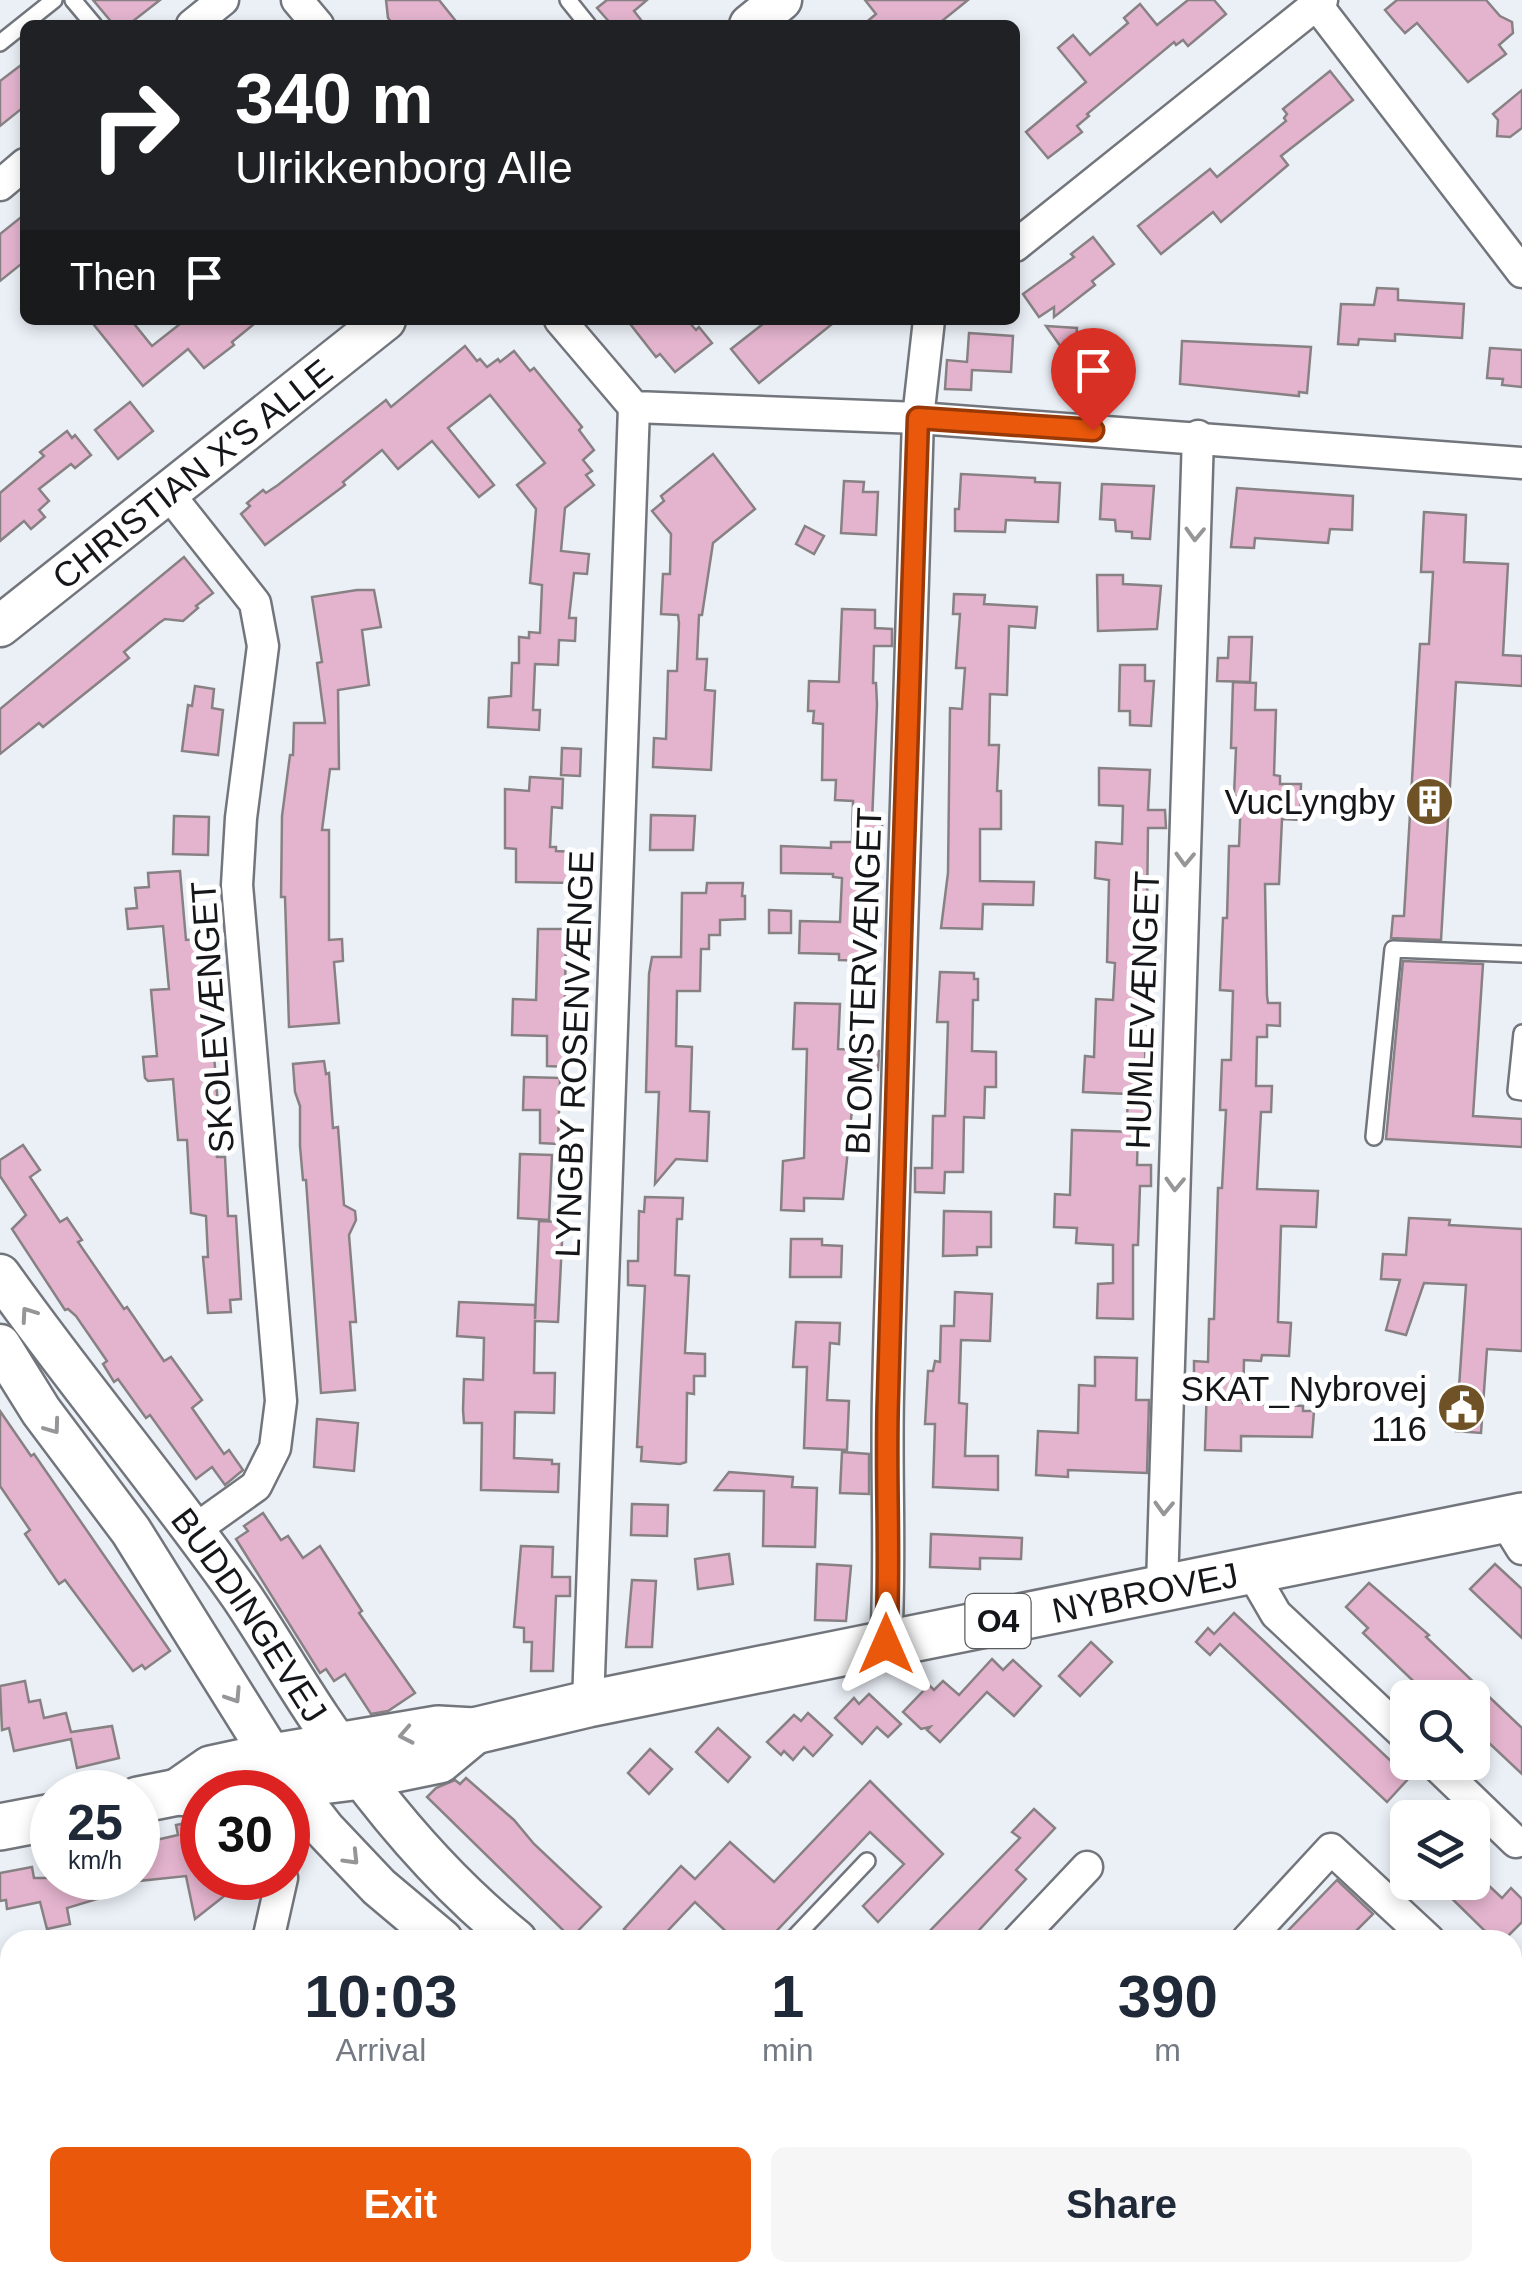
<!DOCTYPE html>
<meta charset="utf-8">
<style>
body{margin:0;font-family:Arial,sans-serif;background:#f6f6f7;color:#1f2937;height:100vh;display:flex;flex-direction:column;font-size:38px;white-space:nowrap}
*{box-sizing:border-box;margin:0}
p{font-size:32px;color:#747a83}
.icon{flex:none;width:55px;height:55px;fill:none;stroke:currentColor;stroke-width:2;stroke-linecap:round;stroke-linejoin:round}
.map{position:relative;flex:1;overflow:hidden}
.sheet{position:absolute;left:0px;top:1930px;width:1522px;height:352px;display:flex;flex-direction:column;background:#fff;border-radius:30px 30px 0 0;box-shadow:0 5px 15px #0003}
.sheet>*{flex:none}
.top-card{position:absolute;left:20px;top:20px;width:1000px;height:305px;border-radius:15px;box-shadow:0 5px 15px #0003;background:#202124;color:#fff;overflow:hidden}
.controls{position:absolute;left:1390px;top:1680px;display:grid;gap:20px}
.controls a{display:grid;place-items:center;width:100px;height:100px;border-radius:15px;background:#fff;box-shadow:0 5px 15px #0003;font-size:50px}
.speed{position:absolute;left:30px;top:1770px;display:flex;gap:20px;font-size:50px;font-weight:700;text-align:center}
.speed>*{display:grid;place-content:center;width:130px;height:130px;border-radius:50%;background:#fff;box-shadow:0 5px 15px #0003;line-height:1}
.speed small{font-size:25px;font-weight:400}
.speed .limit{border:15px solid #d22;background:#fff;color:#111}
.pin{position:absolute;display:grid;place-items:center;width:85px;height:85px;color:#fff;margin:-102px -42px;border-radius:50% 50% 50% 0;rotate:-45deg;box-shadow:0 0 10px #0007}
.pin .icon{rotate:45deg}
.me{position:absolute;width:110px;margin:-55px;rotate:0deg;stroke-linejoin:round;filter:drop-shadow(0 0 8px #0008)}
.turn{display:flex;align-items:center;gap:35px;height:210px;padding:0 50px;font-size:45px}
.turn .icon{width:130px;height:130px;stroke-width:2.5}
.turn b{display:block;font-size:70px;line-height:85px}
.then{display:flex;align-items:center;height:95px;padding:0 50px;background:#0003;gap:20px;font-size:38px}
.eta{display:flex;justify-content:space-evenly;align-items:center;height:170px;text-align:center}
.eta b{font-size:60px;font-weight:800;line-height:70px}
.cta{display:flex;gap:20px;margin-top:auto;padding:20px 50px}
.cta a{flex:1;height:115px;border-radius:15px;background:#ea580c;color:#fff;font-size:40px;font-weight:800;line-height:115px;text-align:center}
.cta a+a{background:#f6f6f7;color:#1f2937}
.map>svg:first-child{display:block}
</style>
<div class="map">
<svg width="1522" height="2282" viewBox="0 0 1522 2282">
<rect width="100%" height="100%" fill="#ebf0f7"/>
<g fill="#e4b4ce" stroke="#888184" stroke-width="2.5">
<path d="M93 0H160L128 25H114Z"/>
<path d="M386 0H439L459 25H394L388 18Z"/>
<path d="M607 0H647L634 11 645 25H612L597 8Z"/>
<path d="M865 0H968L937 25H863L876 14Z"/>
<path d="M1188 0H1214L1226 14 1188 46 1183 40 1176 45 1174 42 1087 114 1089 116 1077 126 1082 132 1048 158 1026 132 1086 82 1058 48 1073 35 1090 55 1128 23 1124 18 1140 4 1157 25Z"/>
<path d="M1397 0H1486L1500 16 1512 22 1513 33 1499 45 1506 54 1468 82 1417 23 1405 33 1396 23 1385 10Z"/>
<path d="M25 62V106L0 126V81Z"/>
<path d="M1330 71 1353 100 1281 156 1288 165 1221 222 1213 212 1161 254 1138 226 1210 169 1217 177 1286 121 1284 118 1287 114 1283 109Z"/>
<path d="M1522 90V128L1510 137 1497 136 1498 120 1493 114Z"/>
<path d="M25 214V261L0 281V234Z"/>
<path d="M1093 237 1114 264 1092 281 1095 285 1054 317V307L1039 317 1023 294 1074 257 1071 254Z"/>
<path d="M1377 288 1398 289V300L1464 304 1462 338 1395 334V341L1359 339 1358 345 1338 344 1341 304 1374 305Z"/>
<path d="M90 320H131L152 346 185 320H259L232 342 234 345 204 368 188 349 143 386Z"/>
<path d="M627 320H687L696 330 699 327 712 343 675 372 660 354 656 357Z"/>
<path d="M768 320H837L759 383 731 349Z"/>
<path d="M1046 326 1077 328 1076 339 1107 341 1106 355H1114L1110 384H1063L1067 348 1061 347Z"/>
<path d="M969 333 1013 336 1011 372 972 370 971 390 945 389 947 360 967 362Z"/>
<path d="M1182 341 1311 347 1307 393 1299 392V396L1180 384Z"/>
<path d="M465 346 477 361 480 359 487 367 498 359 500 362 514 351 530 371 534 368 582 427 579 430 594 450 583 460 592 471 586 475 594 485 565 508 561 551 589 554 587 574 574 573 569 618H576L575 641 559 640 558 665 535 664 533 710H540L539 730 488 727 489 698 511 696 512 663H519V637L529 638V632L540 633 542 585 530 583 536 509 517 485 545 463 490 395 448 428 494 485 479 497 432 441 398 469 382 450 343 482 345 485 265 545 241 514 250 506 247 503 263 490 266 493 278 485 386 400 391 407Z"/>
<path d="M1490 348 1522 350V387L1502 385 1503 379 1487 378Z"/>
<path d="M130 402 153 431 118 459 95 430Z"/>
<path d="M67 431 72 438 75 435 91 455 75 468 71 464 39 489 49 501 39 510 45 517 31 529 24 521 0 541V493L44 456 40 452Z"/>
<path d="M713 454 755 509 713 543 702 615H699L697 659H707L705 690 715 691 711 770 653 767 654 738 666 739 668 671H677L679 623 678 615 661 614 663 574H670L671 534 652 511 664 501 661 496Z"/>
<path d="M961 474 1035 478V482L1060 483 1058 522 1006 520 1005 532 955 531V509H959Z"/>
<path d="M844 481 864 482 863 492H878L876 535 841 533Z"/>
<path d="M1102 484 1154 486 1150 539 1132 538V532L1116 531 1115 520 1100 519Z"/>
<path d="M1237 488 1353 496 1352 530 1330 529 1328 543 1255 538 1254 548 1231 547Z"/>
<path d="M1424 512 1466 515 1464 562 1508 564 1503 655 1522 656V686L1456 682 1441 940 1391 938 1393 916H1404L1420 644H1429L1433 572H1421Z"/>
<path d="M805 526 824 536 814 554 796 544Z"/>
<path d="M184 557 213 593 196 606 198 608 183 621 165 619 159 623 124 652 129 658 43 727 39 723 0 754V709Z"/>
<path d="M1097 575H1123V584L1161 586 1157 629 1098 631Z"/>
<path d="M357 590H374L381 627 362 630 369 685 338 690 339 769H330L322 830H329V940L342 939 343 961 334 962 339 1023 289 1027 285 897H281L282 816 290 755H293L294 723H325L317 663 322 662 312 597Z"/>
<path d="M954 594 985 595 984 604 1037 607 1035 628 1009 626 1007 695 990 694 989 745H999L997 791H1001V829H980V881L1034 882 1033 905 983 904 982 929 941 928 948 873 950 708 962 709 965 668H956L960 614H953Z"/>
<path d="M842 609 875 610V628L892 629V646H874L873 683H876L877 704 872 822H882V850H864L862 925H868L867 961 839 960V954L799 953 800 921 840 922 842 878 833 877V874L781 873V846L831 848V842H852L853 801 835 800 836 780H822L823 724 813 723 814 711H808L809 681 839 682Z"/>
<path d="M1229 637H1252L1250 682 1217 681 1218 658H1228Z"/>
<path d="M1120 665H1145V681H1154L1151 726 1130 725V711H1119Z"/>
<path d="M1233 682 1256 683 1255 710H1276L1274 775 1280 776V784H1301L1300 820 1282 819 1279 884H1265L1267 996 1268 1003H1280V1026L1267 1025V1037H1257L1256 1086H1272L1271 1112H1261L1257 1189 1318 1191 1316 1227 1281 1226 1278 1322 1291 1323 1289 1356 1262 1355 1261 1361 1244 1360 1243 1403 1303 1406V1411H1314L1312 1437 1241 1436V1451L1205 1450 1207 1382H1194V1361L1208 1362 1209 1319H1214L1218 1188H1222L1226 1110H1220L1222 1060H1231L1233 991 1220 990 1223 918H1227L1229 846H1239L1241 796H1234L1236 748H1231Z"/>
<path d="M195 686 214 689 212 708 223 710 218 755 182 751 188 705 192 706Z"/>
<path d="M562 748 581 749 580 776 561 775Z"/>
<path d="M1099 768 1150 770 1148 810H1165L1166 828H1148L1145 1070H1155L1151 1120 1127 1119 1128 1094 1083 1092 1085 1056 1094 1057 1096 999 1113 1000 1115 963 1107 962 1109 880 1095 878 1096 842 1122 844 1123 806 1099 805Z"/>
<path d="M530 777 563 779 562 808 552 807 550 847H556V851L576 852V883L516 882V849L505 848V789L529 791Z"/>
<path d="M651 815 695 816 693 850H650Z"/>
<path d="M174 816 209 817 208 855 173 854Z"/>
<path d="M180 871 186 940 199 939V944L205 943 218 1105 213 1106 217 1157H225L228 1216H236L241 1299 230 1300 231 1312 208 1313 203 1257H208L206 1216 191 1213 187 1140H178L173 1079 148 1081 145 1078 143 1057 157 1056 151 990 169 989 163 926 128 929 126 909 137 908 135 888 149 887 148 873Z"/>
<path d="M707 883H743L742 896H745V919L720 920V935H709V949H701L700 991H677L676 1046 692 1047 690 1111 709 1112 707 1161 676 1159 655 1184 659 1092H646L649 974 652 957H681L682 893H706Z"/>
<path d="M769 910 791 911V933H769Z"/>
<path d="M538 929H566L565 1001 570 1002 568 1067 547 1066V1036L512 1035 513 999 536 1000Z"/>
<path d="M1403 961 1483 964 1473 1116 1522 1119V1147L1386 1139Z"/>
<path d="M940 972 974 973V979H978V1000H973L972 1051 996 1052V1087H985L984 1118 964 1117 963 1172H945L944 1193 915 1192V1168H932L933 1116H945L948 1022H937Z"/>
<path d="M795 1003 840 1004 838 1049 879 1051 878 1070 856 1069 843 1199 804 1198V1211L781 1210 783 1161 804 1158 807 1049H793Z"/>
<path d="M324 1061 326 1074 329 1073 333 1128 338 1127 344 1205 355 1211 356 1220 349 1235 356 1322H350L355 1390 321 1393 306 1180H303L300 1146V1106L295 1092 293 1064Z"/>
<path d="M524 1077 560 1078 558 1144 540 1143V1110H523Z"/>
<path d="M1072 1130 1138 1132 1137 1165H1151V1186H1140L1138 1245H1133V1319L1097 1318 1098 1284 1113 1283V1245L1076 1243 1077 1228 1054 1227 1055 1194 1070 1195Z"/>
<path d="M23 1145 40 1170 30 1177 60 1222 67 1218 82 1240 78 1242 124 1309 127 1307 164 1361 171 1357 202 1400 192 1408 224 1454 229 1450 243 1470 225 1485 212 1467 196 1479 150 1415 146 1418 118 1379 114 1382 103 1364 107 1361 76 1316 68 1309 65 1310 12 1229 26 1215 0 1176V1160Z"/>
<path d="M520 1154 552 1155 549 1220 518 1218Z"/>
<path d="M645 1197 683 1198 682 1219H677L675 1275 689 1276 685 1353 705 1354V1376H694V1394L687 1393 686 1462 680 1464 641 1461 642 1447H637L645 1286 628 1285V1261H638L639 1211 644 1212Z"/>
<path d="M944 1211 991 1212V1247H977V1255L943 1256Z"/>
<path d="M1409 1218 1450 1220 1449 1225 1522 1229V1351L1487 1349 1481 1433 1456 1431 1466 1285 1424 1283 1406 1335 1386 1330 1400 1280 1381 1279 1383 1254 1406 1255Z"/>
<path d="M539 1221 563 1222 558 1322 535 1321 534 1373H555L554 1413 515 1412 514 1458 552 1460V1464H559L558 1492 481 1490 482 1423H464L463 1410 464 1379 483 1380 484 1338 457 1336 459 1302 535 1305V1319Z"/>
<path d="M791 1239H822V1245L842 1246 841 1277H790Z"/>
<path d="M955 1292 992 1294 990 1341 961 1340 959 1403 967 1404 965 1456H998V1490L933 1487 935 1424H925L928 1371H933L935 1361 940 1362 941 1326H954Z"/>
<path d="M796 1322 840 1323 839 1344 830 1343 827 1400 849 1401 847 1450 804 1448 807 1367H793Z"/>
<path d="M1095 1357 1137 1358 1136 1400H1149L1147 1473 1068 1470V1477L1036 1475 1038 1431 1078 1433 1079 1385 1095 1386Z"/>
<path d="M0 1411 31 1456 34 1454 170 1651 145 1669 142 1665 133 1671 65 1580 59 1584 25 1534 30 1530 0 1486Z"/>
<path d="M317 1419 358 1423 354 1471 314 1467Z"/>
<path d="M842 1452 869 1454V1494L840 1493Z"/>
<path d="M729 1472 793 1477 792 1487 817 1488 815 1547 763 1546 764 1491 715 1490Z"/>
<path d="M632 1504 668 1505 667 1536 631 1535Z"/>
<path d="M263 1513 281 1540 288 1536 303 1558 320 1546 362 1611 359 1613 415 1693 388 1711 371 1714 345 1674 334 1681 326 1669 320 1673 236 1539 248 1531 244 1526Z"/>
<path d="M931 1534 1022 1538 1021 1559 980 1558V1569L930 1567Z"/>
<path d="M521 1546 553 1547 552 1577H570V1596H556L553 1671H531L532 1642H524V1628L514 1627Z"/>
<path d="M729 1554 733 1584 698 1589 695 1559Z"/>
<path d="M817 1564 851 1566 846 1621 815 1620Z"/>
<path d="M1495 1564 1522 1589V1638L1470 1589Z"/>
<path d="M632 1580 656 1581 652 1647H626Z"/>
<path d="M1369 1583 1429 1635 1426 1637 1522 1728V1774L1472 1727V1698H1431L1363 1633 1368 1628 1346 1607Z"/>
<path d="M1234 1613 1409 1778 1387 1802 1220 1644 1210 1655 1196 1642 1208 1628 1214 1634Z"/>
<path d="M1091 1642 1112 1662 1080 1696 1059 1676Z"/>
<path d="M992 1659 1003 1670 1013 1660 1041 1686 1014 1716 987 1692 940 1742 927 1730 930 1727 921 1729 903 1712 929 1685 934 1690 943 1681 959 1695Z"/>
<path d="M25 1681 29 1702 40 1700 44 1718 66 1713 71 1732 112 1726 119 1758 77 1768 71 1739 14 1751 9 1728 2 1730 0 1686Z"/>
<path d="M869 1694 901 1724 888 1737 877 1727 862 1744 835 1718 854 1698 859 1704Z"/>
<path d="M808 1713 832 1735 813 1756 804 1747 793 1760 784 1751 781 1755 767 1742 794 1715 801 1721Z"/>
<path d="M718 1728 750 1757 728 1782 696 1752Z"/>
<path d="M650 1749 672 1769 649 1794 628 1773Z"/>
<path d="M466 1778 514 1820 534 1844 601 1907 571 1938 427 1797 436 1788 455 1780 460 1784Z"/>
<path d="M870 1781 943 1854 878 1922 863 1906 904 1864 870 1832 768 1940H735L695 1902 659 1940H636L624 1929 681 1866 695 1879 730 1842 774 1882Z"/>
<path d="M1034 1809 1055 1828 1016 1870 1026 1879 970 1940H921L1020 1838 1012 1832Z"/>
<path d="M202 1820V1878H247L195 1919 186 1876 138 1881V1844L178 1835 176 1825Z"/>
<path d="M32 1867 34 1878H102L107 1896 67 1908 70 1924 47 1929 40 1902 7 1909 6 1900 0 1901V1873Z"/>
<path d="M1472 1870 1502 1898 1511 1888 1522 1899V1922L1504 1940H1475L1484 1930 1435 1882H1472Z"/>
<path d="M1337 1880 1373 1914 1347 1940H1279Z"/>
</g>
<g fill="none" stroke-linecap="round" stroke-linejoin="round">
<defs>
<g id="lane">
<path d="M73 0 94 25"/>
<path d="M568 0 588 25"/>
<path d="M0 43 54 0"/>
<path d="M1522 1033 1516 1091 1522 1092"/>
<path d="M1374 1137 1393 949 1522 954"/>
<path d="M792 1940 867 1861"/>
<path d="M972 2272 982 2282"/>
</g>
<g id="street">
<path d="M297 0 318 25"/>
<path d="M1316 4 1522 272"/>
<path d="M192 25 223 0"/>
<path d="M0 185 25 164"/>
<path d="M1015 246 1322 0"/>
<path d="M560 320 634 407 918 418 1522 463"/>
<path d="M168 493 255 603 263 646 241 818 237 885 281 1401 275 1448 256 1486 193 1531"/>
<path d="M1504 1520 1522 1549"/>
<path d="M1251 1571 1276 1614 1408 1738"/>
<path d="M1162 1586 1198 436"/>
<path d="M886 1644C891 1562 886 1478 888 1395 896 1069 907 743 918 418L929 320"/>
<path d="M588 1704 634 407"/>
<path d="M1433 1762 1516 1842"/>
<path d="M288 1854 305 1806"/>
<path d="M268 1940 282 1878"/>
<path d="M1018 1940 1087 1867"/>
<path d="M1247 1940 1331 1849 1429 1940"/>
<path d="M0 2129 10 2127"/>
<path d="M186 2282 189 2272"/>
<path d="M1012 2282 1021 2272"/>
</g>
<g id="secondary">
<path d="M750 25 781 0"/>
<path id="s1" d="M0 626 385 320"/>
<path id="s2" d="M0 1275C78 1385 165 1487 242 1597 269 1637 293 1679 320 1719 374 1799 440 1879 516 1940"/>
<path d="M0 1345 41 1411 131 1531 289 1784 325 1830 379 1887 442 1940"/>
<path d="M814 2272 824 2282"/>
<path d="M877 2272 887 2282"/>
</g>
<g id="primary">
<path d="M274 1787 361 1776 439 1760 474 1731"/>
<path id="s3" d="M178 1792 211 1769 248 1761 438 1729 474 1731 588 1704 1522 1516"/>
<path d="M138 1800 178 1792 202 1794"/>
<path d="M0 1827 52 1817"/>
</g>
</defs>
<use href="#lane" stroke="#72767c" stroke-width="20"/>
<use href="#street" stroke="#72767c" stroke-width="35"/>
<use href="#secondary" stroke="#72767c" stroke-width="45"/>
<use href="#primary" stroke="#72767c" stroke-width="50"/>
<use href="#lane" stroke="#fff" stroke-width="15"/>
<use href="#street" stroke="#fff" stroke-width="30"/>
<use href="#secondary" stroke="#fff" stroke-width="40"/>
<use href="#primary" stroke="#fff" stroke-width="45"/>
</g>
<defs><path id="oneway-chevron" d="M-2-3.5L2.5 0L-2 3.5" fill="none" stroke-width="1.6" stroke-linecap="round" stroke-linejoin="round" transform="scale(2.5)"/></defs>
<g stroke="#969698">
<use href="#oneway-chevron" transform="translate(1195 534) rotate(92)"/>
<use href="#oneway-chevron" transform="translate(1185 859) rotate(92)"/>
<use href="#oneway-chevron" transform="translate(1175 1184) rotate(92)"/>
<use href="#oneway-chevron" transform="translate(28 1314) rotate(-125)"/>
<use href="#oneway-chevron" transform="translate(53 1427) rotate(54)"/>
<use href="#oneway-chevron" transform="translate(1164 1508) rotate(92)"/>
<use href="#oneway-chevron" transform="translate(234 1696) rotate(57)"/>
<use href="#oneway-chevron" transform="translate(406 1735) rotate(169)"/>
<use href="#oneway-chevron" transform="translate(352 1858) rotate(46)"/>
</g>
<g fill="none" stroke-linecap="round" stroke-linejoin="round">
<defs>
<path id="route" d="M886 1644C891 1562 885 1478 888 1395 897 1069 906 744 918 418L1093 430"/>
</defs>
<use href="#route" stroke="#983908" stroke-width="25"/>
<use href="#route" stroke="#ea580c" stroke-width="18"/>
</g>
<defs>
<symbol id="building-disc" viewBox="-11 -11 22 22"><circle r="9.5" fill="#6f5326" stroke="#fff"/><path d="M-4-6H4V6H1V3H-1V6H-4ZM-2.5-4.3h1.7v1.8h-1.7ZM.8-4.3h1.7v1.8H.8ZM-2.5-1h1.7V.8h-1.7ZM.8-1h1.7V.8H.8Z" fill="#fff"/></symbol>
<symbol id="civic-disc" viewBox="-11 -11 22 22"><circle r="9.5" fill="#6f5326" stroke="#fff"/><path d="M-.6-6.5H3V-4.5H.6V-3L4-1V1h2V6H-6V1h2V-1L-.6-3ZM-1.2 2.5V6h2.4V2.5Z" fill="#fff"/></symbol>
</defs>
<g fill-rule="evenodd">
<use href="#building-disc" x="1402" y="774" width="55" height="55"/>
<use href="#civic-disc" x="1434" y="1380" width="55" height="55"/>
</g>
<g text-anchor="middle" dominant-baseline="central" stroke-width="10" stroke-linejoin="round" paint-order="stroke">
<rect fill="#fff" stroke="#5b5c5e" stroke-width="2.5" x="965.5" y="1594" width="65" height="54" rx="8"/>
<g font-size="32" font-weight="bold" fill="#151619">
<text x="998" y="1621">O4</text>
</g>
<g font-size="35" fill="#151619" stroke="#fff">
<text stroke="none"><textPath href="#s1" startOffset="245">CHRISTIAN X'S ALLE</textPath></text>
<text transform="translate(863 981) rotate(-88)">BLOMSTERVÆNGET</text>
<text transform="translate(1142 1010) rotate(-88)">HUMLEVÆNGET</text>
<text transform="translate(212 1017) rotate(-94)">SKOLEVÆNGET</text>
<text transform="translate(574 1054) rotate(-88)">LYNGBY ROSENVÆNGE</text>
<text stroke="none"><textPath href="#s3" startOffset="992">NYBROVEJ</textPath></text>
<text stroke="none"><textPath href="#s2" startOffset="422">BUDDINGEVEJ</textPath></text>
</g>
<g font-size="35" fill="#151619" stroke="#fff" text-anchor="end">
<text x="1395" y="801">VucLyngby</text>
<text x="1427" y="1388">SKAT_Nybrovej<tspan x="1427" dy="40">116</tspan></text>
</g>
</g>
</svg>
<div class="controls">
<a><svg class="icon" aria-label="search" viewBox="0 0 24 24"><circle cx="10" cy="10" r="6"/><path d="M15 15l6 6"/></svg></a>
<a><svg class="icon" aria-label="layers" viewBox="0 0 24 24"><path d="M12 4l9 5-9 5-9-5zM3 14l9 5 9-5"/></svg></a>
</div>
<div class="speed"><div>25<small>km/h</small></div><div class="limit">30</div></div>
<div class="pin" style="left:1093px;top:430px;background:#d93025"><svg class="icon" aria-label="arrive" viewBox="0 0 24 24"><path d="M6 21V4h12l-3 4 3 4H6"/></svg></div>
<svg class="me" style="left:886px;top:1644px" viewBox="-20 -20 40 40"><path d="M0-17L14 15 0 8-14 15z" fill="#ea580c" stroke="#fff" stroke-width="4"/></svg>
<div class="top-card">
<div class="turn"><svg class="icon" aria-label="right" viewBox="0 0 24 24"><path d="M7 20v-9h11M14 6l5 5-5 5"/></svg><div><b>340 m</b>Ulrikkenborg Alle</div></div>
<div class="then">Then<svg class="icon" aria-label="arrive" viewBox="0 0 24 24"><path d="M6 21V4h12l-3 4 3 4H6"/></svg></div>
</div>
<section class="sheet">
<div class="eta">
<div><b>10:03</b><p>Arrival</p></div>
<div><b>1</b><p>min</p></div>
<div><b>390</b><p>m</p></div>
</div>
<div class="cta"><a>Exit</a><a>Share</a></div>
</section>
</div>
